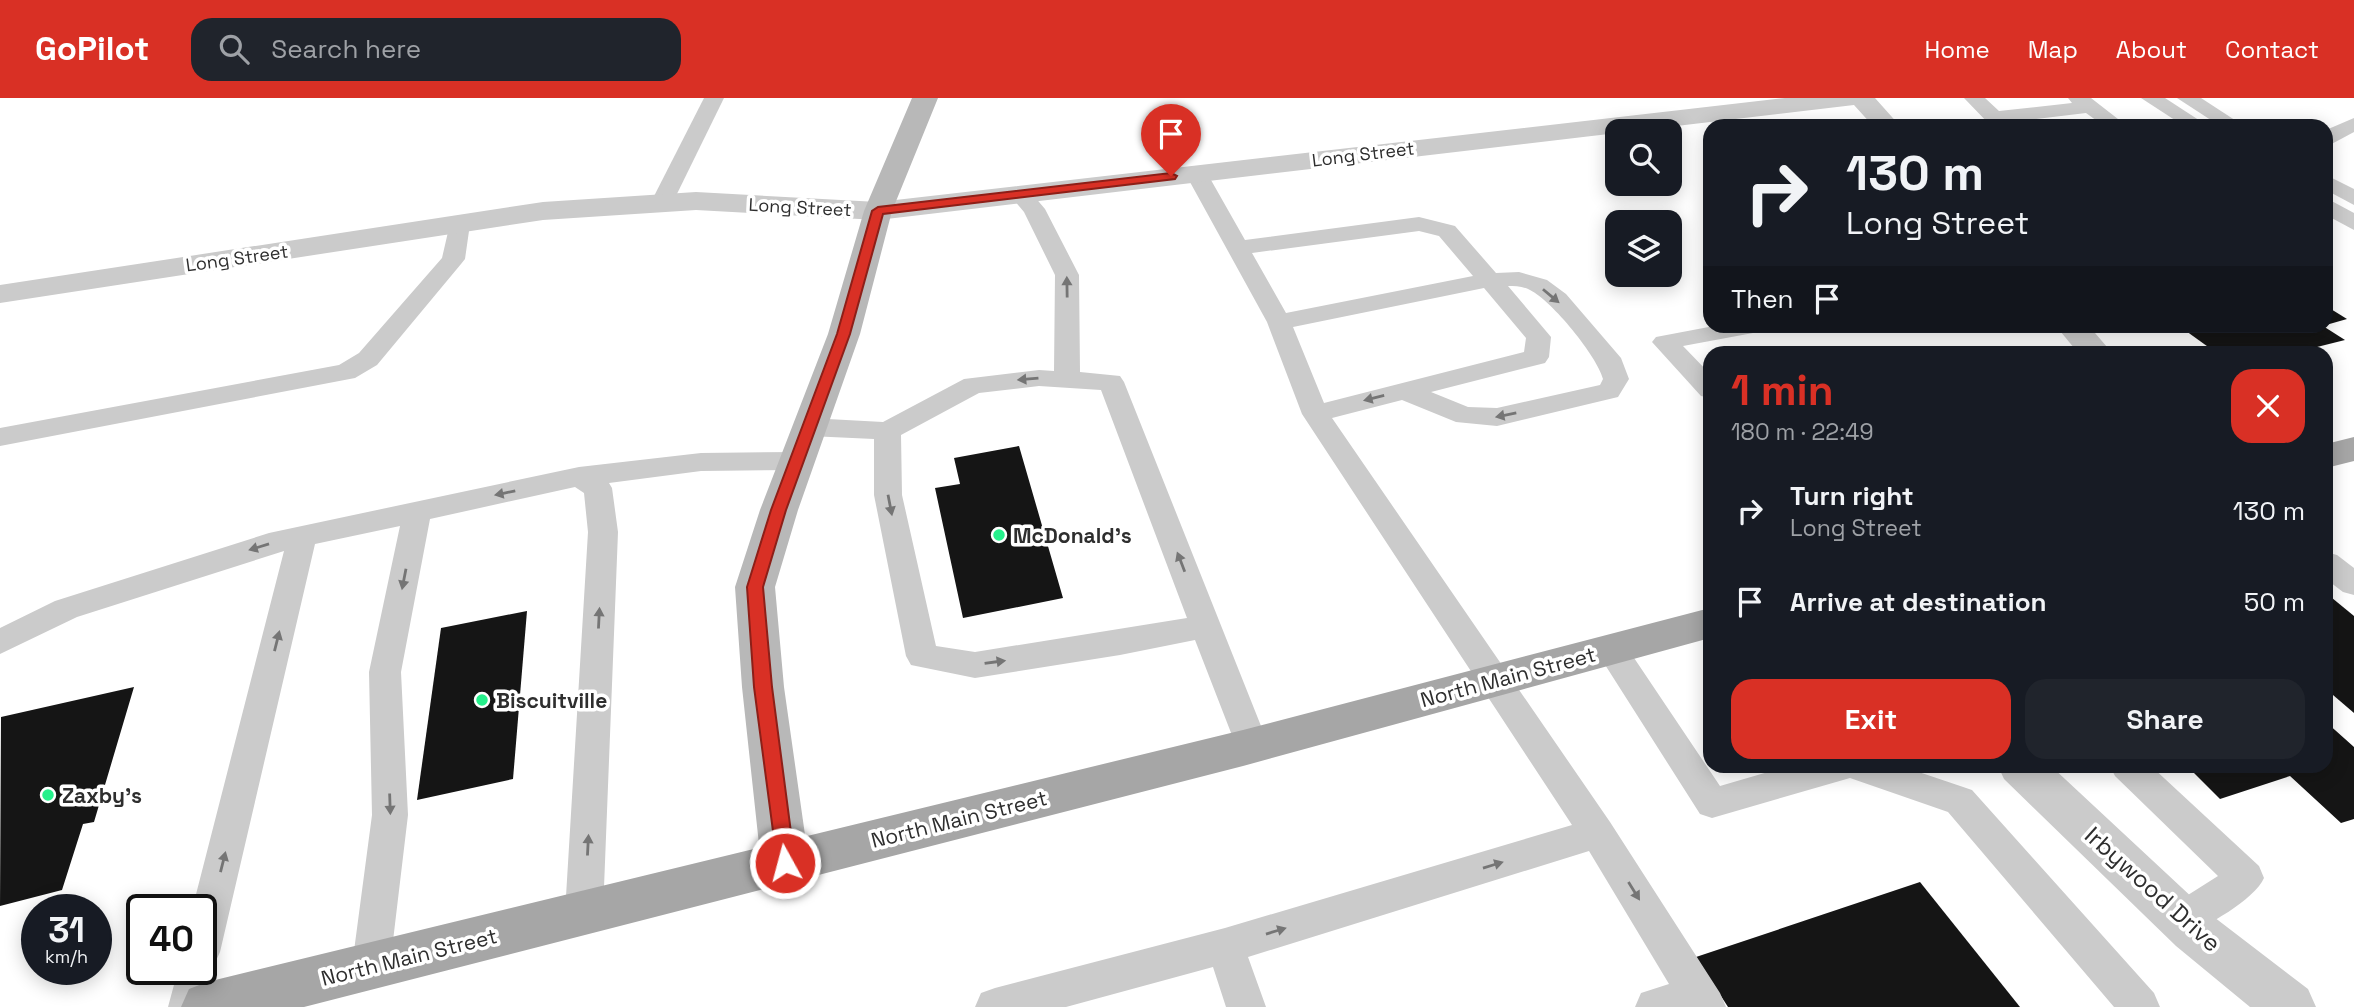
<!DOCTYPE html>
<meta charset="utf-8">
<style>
body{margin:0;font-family:"Space Grotesk",sans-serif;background:#20242c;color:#f1f3f6;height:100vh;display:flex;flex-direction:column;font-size:26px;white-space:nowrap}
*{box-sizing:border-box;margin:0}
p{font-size:23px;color:#9ea1a6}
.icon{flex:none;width:38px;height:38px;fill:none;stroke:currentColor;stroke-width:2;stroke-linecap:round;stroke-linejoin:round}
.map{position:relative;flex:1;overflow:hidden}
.side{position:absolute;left:1703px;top:248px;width:630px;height:427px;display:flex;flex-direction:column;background:#171b24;border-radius:21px;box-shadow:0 4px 18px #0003}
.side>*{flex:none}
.guide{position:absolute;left:1703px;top:21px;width:630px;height:214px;border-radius:21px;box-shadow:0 4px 18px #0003;background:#171b24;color:#f1f3f6;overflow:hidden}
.fabs{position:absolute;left:1605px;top:21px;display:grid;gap:14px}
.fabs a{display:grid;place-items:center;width:77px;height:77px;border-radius:14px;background:#171b24;box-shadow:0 4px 18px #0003;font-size:35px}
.speed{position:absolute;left:21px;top:796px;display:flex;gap:14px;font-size:35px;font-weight:700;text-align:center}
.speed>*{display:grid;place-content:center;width:91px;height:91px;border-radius:50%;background:#171b24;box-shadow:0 4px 18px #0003;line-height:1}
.speed small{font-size:18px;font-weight:400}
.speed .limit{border:4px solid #111;border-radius:10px;background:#fff;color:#111}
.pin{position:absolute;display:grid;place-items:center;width:60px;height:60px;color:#fff;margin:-72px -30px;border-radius:50% 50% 50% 0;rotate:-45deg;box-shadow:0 0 7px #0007}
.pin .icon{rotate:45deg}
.me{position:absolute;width:77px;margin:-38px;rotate:353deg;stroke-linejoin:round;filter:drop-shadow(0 0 5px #0008)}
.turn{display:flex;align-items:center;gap:24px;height:147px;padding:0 28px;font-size:32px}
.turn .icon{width:91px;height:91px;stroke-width:2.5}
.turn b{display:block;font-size:49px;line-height:60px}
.then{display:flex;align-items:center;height:66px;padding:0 28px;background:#0003;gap:14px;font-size:26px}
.round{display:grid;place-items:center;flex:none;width:74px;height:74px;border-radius:21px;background:#20242c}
.summary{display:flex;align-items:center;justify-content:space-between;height:119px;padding:0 28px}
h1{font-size:42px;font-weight:600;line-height:52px;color:#d93025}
.primary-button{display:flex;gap:14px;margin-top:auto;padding:14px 28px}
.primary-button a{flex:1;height:80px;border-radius:21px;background:#d93025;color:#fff;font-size:28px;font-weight:600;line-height:80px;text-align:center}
.primary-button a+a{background:#20242c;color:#f1f3f6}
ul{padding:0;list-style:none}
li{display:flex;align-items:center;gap:21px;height:91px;padding:0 28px}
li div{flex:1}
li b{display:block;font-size:26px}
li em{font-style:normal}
header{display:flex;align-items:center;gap:42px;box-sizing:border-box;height:98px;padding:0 35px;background:#d93025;color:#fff}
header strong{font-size:33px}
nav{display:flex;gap:38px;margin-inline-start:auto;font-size:24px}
.search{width:490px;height:63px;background:#20242c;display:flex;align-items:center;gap:18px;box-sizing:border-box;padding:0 24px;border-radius:21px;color:#9ea1a6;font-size:26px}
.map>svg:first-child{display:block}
</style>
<header>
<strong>GoPilot</strong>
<div class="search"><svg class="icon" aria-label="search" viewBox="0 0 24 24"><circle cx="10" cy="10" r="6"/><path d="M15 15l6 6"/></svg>Search here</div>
<nav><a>Home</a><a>Map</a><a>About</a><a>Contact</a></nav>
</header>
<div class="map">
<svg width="2354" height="909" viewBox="0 0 2354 909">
<rect width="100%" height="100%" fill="#fff"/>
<g fill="#151515">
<path d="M2326 208 2347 221 2326 227Z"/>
<path d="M2211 228H2323L2345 242 2289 256H2218L2186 233Z"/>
<path d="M1019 348 1063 500 963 520 935 390 960 386 954 360Z"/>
<path d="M2326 495 2354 518V615L2326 591Z"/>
<path d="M527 513 513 681 417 702 441 530Z"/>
<path d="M134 589 94 724 83 726 62 792 0 808 1 619Z"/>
<path d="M2326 624 2354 649V721L2341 725 2290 678 2220 701 2187 668H2326Z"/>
<path d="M1920 784 2020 909H1728L1696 859Z"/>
</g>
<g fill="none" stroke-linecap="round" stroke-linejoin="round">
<g fill="#cbcbcb" fill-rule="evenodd">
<path d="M704 0H724L672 106 669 111H653L650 106Z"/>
<path d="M1964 0H1985L1999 13 2072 5 2068 0H2091L2127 28H2104L2086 15 2011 24 2013 28H1991Z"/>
<path d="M2141 0H2165L2208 28H2184Z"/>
<path d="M2177 0H2201L2244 28H2220Z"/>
<path d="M2354 20V34L2326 49V32Z"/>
<path d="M1196 69 1204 70 1207 75 1245 142 1419 119 1455 128 1496 175 1519 174 1547 182 1566 196 1621 260 1629 281 1618 299 1497 328 1456 324 1402 302 1332 320 1610 724 1720 895 1726 909H1635L1641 895 1669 886 1589 753 1248 859 1266 909H1226L1213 869 1066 909H975L981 895 995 890 1225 830 1572 727 1302 316 1267 224 1185 75 1188 70ZM1419 133 1439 138 1473 178 1286 215 1252 155ZM1508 188C1515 188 1523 188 1530 192 1552 203 1597 258 1603 281L1600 287 1497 310 1468 309 1431 294 1545 265 1549 259 1551 239ZM1484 190 1526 240 1524 254 1324 305 1293 229Z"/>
<path d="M2326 77 2354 91V107L2326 92Z"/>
<path d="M1020 89 1028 91 1045 111 1079 177 1080 274 1120 278 1124 284 1269 648 1264 658 1252 662 1240 658 1195 542 1120 557 975 580 911 567 906 558 874 397V341L809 338 799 335 796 329 799 323 809 320 883 324 964 281 1039 272 1054 273 1055 177 1024 114 1009 96 1012 91ZM1039 288 1101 292 1187 520 975 554 936 548 902 397 901 337 979 295Z"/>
<path d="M2326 100 2354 115V132L2326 117Z"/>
<path d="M459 119 467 121 470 126 465 161 461 166 377 267 355 280 0 348V330L339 267 359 255 442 160 451 121Z"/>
<path d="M1714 228H1765L1762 233 1753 235 1683 248 1710 276V300L1701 298 1652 244 1656 239Z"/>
<path d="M797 354 807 356 811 363 807 370 797 372 701 373 609 385 612 390 618 434 603 815 597 827 584 832 571 827 565 815 588 434 584 395 575 389 430 421 401 574 408 717 390 868 385 881 371 886 357 881 352 868 372 717 369 574 400 428 315 446 220 854 214 867 216 872 208 909H168L178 872H201V812H192L284 453 77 519 0 556V530L55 503 269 435 579 369 701 355Z"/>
<path d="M2326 454 2337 457 2354 470V497L2343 494 2326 481Z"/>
<path d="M1611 539 1622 542 1720 688 1789 668H1901L1972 692 2154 895 2160 909H2114L1948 714 1850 680 1712 720 1700 716 1595 551 1600 542Z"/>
<path d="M2110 668H2151L2259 768 2264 780C2255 801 2205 830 2182 838L2169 833 2163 821 2169 809 2218 778 2115 678Z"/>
</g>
<g fill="#cbcbcb" fill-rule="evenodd">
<path d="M1785 0H1875L1900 28H1873L1854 7 878 122 696 112 543 122 0 205V187L543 104 696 94 878 104Z"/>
<path d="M2056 228H2089L2113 256H2079Z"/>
<path d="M1998 668H2051L2210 816 2308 891 2316 909H2250L2176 848 2004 681Z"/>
</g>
<path fill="#b8b8b8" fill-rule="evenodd" d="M912 0H938L892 113 860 236 798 412 775 489 784 589 809 765 802 780 785 786 768 780 761 765 742 589 735 489 760 412 828 236 864 113Z"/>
<g fill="#a6a6a6" fill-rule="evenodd">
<path d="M2354 339V363L2326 370V346Z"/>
<path d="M1710 510V540L1243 668 304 909H181L189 891 207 884 1243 632Z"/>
</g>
</g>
<defs><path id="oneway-solid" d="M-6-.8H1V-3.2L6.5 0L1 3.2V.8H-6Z" transform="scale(1.75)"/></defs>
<g fill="#757575">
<use href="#oneway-solid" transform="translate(1067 189) rotate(-91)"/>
<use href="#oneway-solid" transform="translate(1551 198) rotate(40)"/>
<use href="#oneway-solid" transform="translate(1028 281) rotate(175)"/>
<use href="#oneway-solid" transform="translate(1374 300) rotate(166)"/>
<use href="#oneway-solid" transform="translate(1506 317) rotate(169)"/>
<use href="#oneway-solid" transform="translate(505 395) rotate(168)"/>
<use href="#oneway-solid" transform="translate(890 407) rotate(79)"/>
<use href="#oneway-solid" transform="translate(259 449) rotate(163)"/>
<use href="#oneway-solid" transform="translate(1181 464) rotate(-111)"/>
<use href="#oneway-solid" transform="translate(404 481) rotate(101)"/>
<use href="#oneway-solid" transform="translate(599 520) rotate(-87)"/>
<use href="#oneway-solid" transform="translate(277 543) rotate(-76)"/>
<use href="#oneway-solid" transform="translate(995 564) rotate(-8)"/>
<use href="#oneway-solid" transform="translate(390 706) rotate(88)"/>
<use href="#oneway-solid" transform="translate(588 747) rotate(-87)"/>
<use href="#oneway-solid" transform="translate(223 764) rotate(-76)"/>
<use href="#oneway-solid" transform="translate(1493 767) rotate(-17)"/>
<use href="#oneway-solid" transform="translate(1634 793) rotate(58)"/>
<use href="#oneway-solid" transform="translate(1276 833) rotate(-17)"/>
</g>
<path fill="#d93025" stroke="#8d1f18" stroke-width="2" d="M1171 75 1177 78 1175 81 883 116 850 236 786 412 763 489 772 589 795 765 792 771 785 773 778 771 754 589 747 489 771 412 837 236 872 113 878 109Z"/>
<g fill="#25f08b" stroke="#fff" stroke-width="2.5">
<circle cx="999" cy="437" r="7"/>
<circle cx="482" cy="602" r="7"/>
<circle cx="48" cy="697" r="7"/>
</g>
<g text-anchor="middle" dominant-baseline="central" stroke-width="7" stroke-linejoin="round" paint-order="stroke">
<g font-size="18" fill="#2e2e2e" stroke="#fff">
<text transform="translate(1363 56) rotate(-7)">Long Street</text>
<text transform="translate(800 109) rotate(3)">Long Street</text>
<text transform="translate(237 160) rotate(-8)">Long Street</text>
</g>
<g font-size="21" font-weight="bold" fill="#2e2e2e" stroke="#fff" text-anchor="start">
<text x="1013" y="437">McDonald's</text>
<text x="496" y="602">Biscuitville</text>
<text x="62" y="697">Zaxby's</text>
</g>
<g font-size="21" fill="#2e2e2e" stroke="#fff">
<text transform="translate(1508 579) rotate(-15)">North Main Street</text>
<text transform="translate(959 721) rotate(-14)">North Main Street</text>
<text transform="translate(409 859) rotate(-14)">North Main Street</text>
</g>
<g font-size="24" fill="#2e2e2e" stroke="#fff">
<text transform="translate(2153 791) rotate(42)">Irbywood Drive</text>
</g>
</g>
</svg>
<div class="fabs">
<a><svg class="icon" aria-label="search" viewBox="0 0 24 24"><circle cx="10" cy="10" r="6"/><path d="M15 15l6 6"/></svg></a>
<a><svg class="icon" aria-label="layers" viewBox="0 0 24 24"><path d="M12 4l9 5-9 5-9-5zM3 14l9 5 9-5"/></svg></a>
</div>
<div class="speed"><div>31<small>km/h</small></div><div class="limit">40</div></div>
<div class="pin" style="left:1171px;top:78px;background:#d93025"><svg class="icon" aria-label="arrive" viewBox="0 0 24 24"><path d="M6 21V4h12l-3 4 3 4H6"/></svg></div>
<svg class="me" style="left:785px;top:765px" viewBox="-20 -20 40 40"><circle r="17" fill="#d93025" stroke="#fff" stroke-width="3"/><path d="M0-11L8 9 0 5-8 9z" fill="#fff"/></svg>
<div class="guide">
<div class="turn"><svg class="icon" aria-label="right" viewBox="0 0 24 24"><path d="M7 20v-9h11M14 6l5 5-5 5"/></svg><div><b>130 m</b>Long Street</div></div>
<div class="then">Then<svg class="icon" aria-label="arrive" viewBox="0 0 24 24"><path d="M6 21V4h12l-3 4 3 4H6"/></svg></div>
</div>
<section class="side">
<div class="summary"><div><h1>1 min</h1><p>180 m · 22:49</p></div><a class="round" style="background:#d93025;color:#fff"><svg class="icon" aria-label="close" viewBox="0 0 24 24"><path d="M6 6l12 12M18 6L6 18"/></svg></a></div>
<ul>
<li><svg class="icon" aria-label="right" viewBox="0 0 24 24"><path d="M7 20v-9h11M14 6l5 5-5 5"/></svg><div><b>Turn right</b><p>Long Street</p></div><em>130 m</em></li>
<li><svg class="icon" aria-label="arrive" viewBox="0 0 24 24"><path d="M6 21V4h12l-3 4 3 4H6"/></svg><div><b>Arrive at destination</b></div><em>50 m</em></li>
</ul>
<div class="primary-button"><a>Exit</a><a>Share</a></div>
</section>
</div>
